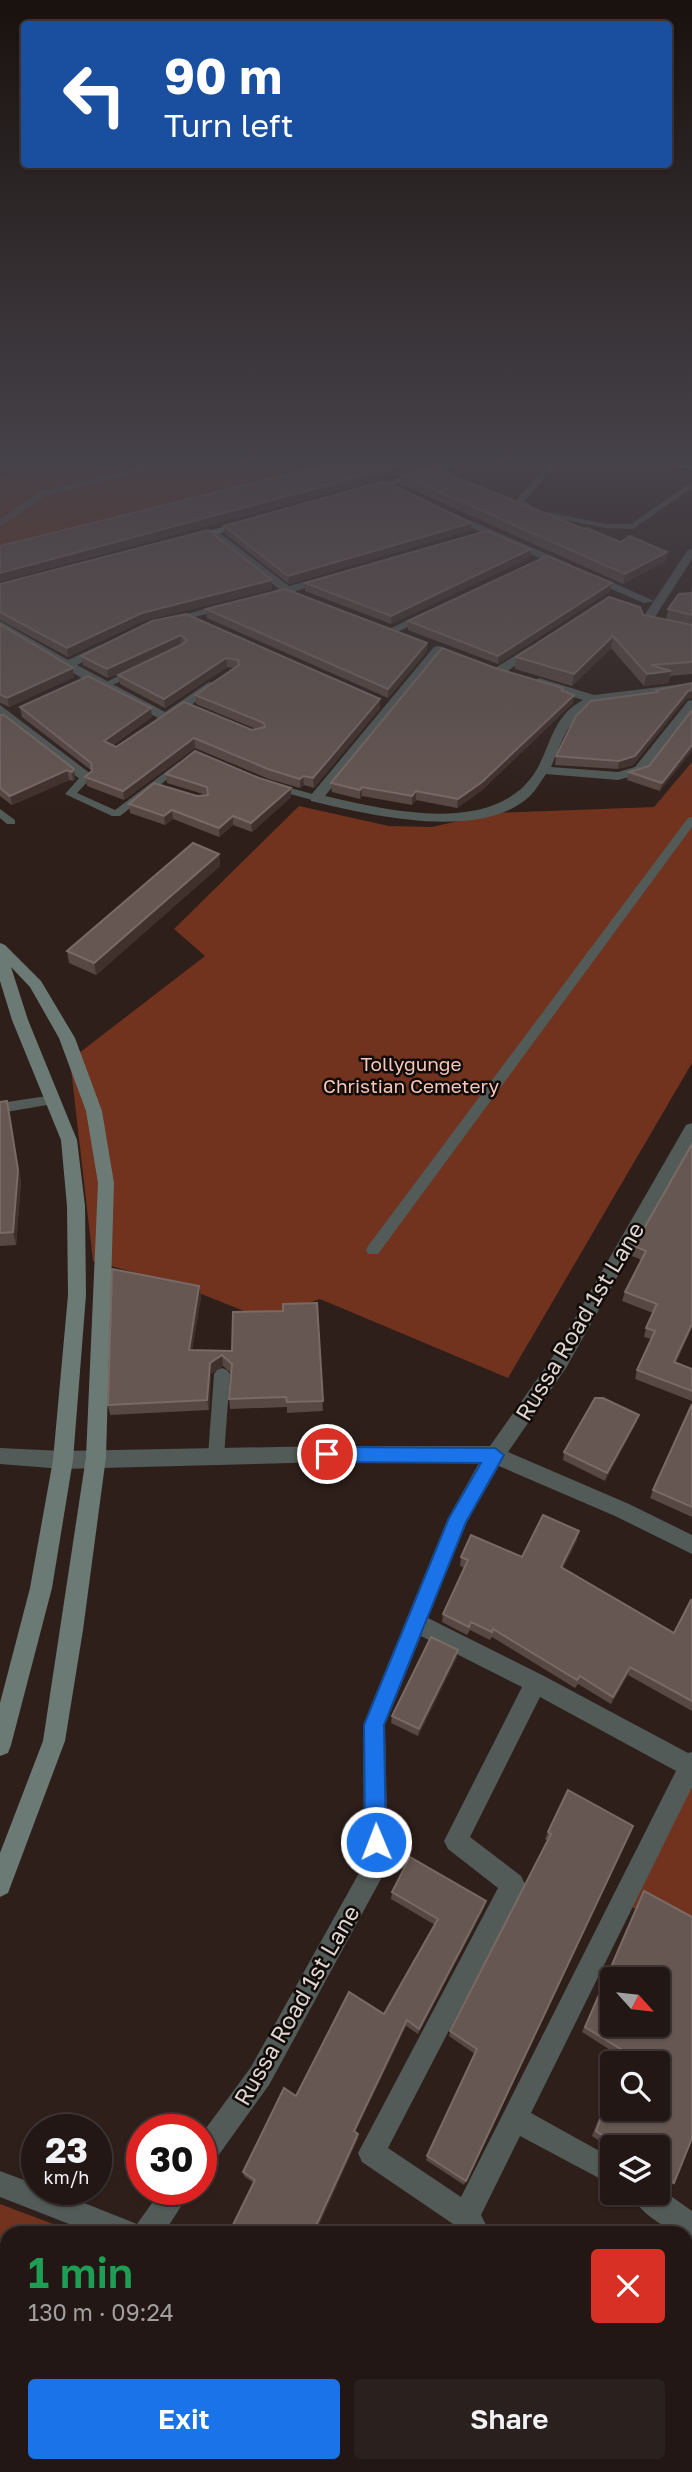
<!DOCTYPE html>
<meta charset="utf-8">
<style>
body{margin:0;font-family:"Golos Text",sans-serif;background:#2a201d;color:#f1f3f6;height:100vh;display:flex;flex-direction:column;font-size:26px;white-space:nowrap}
*{box-sizing:border-box;margin:0}
p{font-size:23px;color:#a29fa0}
.icon{flex:none;width:38px;height:38px;fill:none;stroke:currentColor;stroke-width:2;stroke-linecap:round;stroke-linejoin:round}
.map{position:relative;flex:1;overflow:hidden}
.panel{position:absolute;left:0px;top:2226px;width:693px;height:247px;display:flex;flex-direction:column;background:#221714;border-radius:21px 21px 0 0;box-shadow:0 2px 5px #0004,0 0 0 2px #3f3634}
.panel>*{flex:none}
.hud{position:absolute;left:21px;top:21px;width:651px;height:147px;border-radius:7px;box-shadow:0 2px 5px #0004,0 0 0 2px #3f3634;background:#1a4fa0;color:#fff;overflow:hidden}
.needle{width:46px;rotate:117deg}
.tools{position:absolute;left:600px;top:1967px;display:grid;gap:14px}
.tools a{display:grid;place-items:center;width:70px;height:70px;border-radius:7px;background:#221714;box-shadow:0 2px 5px #0004,0 0 0 2px #3f3634;font-size:35px}
.speed{position:absolute;left:21px;top:2114px;display:flex;gap:14px;font-size:35px;font-weight:700;text-align:center}
.speed>*{display:grid;place-content:center;width:91px;height:91px;border-radius:50%;background:#221714;box-shadow:0 2px 5px #0004,0 0 0 2px #3f3634;line-height:1}
.speed small{font-size:18px;font-weight:400}
.speed .limit{border:10px solid #d22;background:#fff;color:#111}
.pin{position:absolute;display:grid;place-items:center;width:60px;height:60px;color:#fff;margin:-30px;border:4px solid #fff;border-radius:50%;box-shadow:0 2px 7px #0007}
.me{position:absolute;width:77px;margin:-38px;rotate:359deg;stroke-linejoin:round;filter:drop-shadow(0 0 5px #0008)}
.turn{display:flex;align-items:center;gap:24px;height:147px;padding:0 28px;font-size:32px}
.turn .icon{width:91px;height:91px;stroke-width:2.5}
.turn b{display:block;font-size:49px;line-height:60px}
.round{display:grid;place-items:center;flex:none;width:74px;height:74px;border-radius:7px;background:#2a201d}
.summary{display:flex;align-items:center;justify-content:space-between;height:119px;padding:0 28px}
h1{font-size:42px;font-weight:600;line-height:52px;color:#1e9e55}
.action{display:flex;gap:14px;margin-top:auto;padding:14px 28px}
.action a{flex:1;height:80px;border-radius:7px;background:#1a73e8;color:#fff;font-size:28px;font-weight:600;line-height:80px;text-align:center}
.action a+a{background:#2a201d;color:#f1f3f6}
.map>svg:first-child{display:block}
</style>
<div class="map">
<svg width="692" height="2472" viewBox="0 0 692 2472">
<rect width="100%" height="100%" fill="#2e1f1a"/>
<g fill="#71321e">
<path d="M64 465H336L0 549V475Z"/>
<path d="M692 762V1063L508 1378 320 1299 262 1318 176 1284 93 1261 70 1060 205 956 174 929 299 806 389 826 432 827 493 813 654 807Z"/>
<path d="M692 1784V1938L630 1906Z"/>
<path d="M0 2204 77 2233H7V2466H75L73 2472H0Z"/>
</g>
<g fill="none" stroke-linecap="round" stroke-linejoin="round">
<g fill="#525b58" fill-rule="evenodd">
<path d="M151 465H164L45 496 0 526V520L39 492Z"/>
<path d="M547 465H555L525 501 536 510 606 524H631L692 482V488L633 529 606 528 533 514 517 503V499Z"/>
<path d="M135 668 140 671 138 673 108 687 100 685Z"/>
<path d="M179 762 183 763V767L120 816H112L65 794 82 775H90V779L77 793 115 810Z"/>
<path d="M272 783 320 796 321 798 316 801 268 788 267 786Z"/>
<path d="M0 809 15 820V824H7L0 818Z"/>
<path d="M692 817V827L378 1254H368L366 1250 368 1246 688 818Z"/>
<path d="M54 1095 59 1097 60 1100 59 1103 0 1113V1103Z"/>
<path d="M222 1368 227 1370 230 1374 224 1456 222 1461 216 1463 210 1461 208 1456 214 1374 217 1370Z"/>
</g>
<g fill="#525b58" fill-rule="evenodd">
<path d="M451 512 570 564 571 566 562 568 447 517V513Z"/>
<path d="M208 530H216L289 586 327 576 332 579 296 591V596L285 594 263 598V594L279 589 208 534Z"/>
<path d="M692 548V559L653 620 692 630V636L642 624 640 622 687 551Z"/>
<path d="M588 575H596L654 601 644 603 588 579Z"/>
<path d="M229 602 235 605 233 607 168 624 162 621Z"/>
<path d="M429 610 435 613 433 615 395 633 385 631Z"/>
<path d="M0 621 68 660 100 645H108V649L77 665 165 712 209 682 219 685 170 720H162L85 680 0 629Z"/>
<path d="M438 646 442 647V651L325 796C387 810 497 838 537 769 552 742 553 716 583 700L535 685 533 682 539 678 594 695 692 683V691L596 702C568 718 563 739 551 767L618 772 635 767 688 701 692 700V712L645 773 618 780 546 774C541 781 536 790 530 796 481 842 370 815 311 801V795L434 647Z"/>
<path d="M531 646 541 648 503 674H495V668Z"/>
<path d="M0 705 91 774V780H81L0 715Z"/>
<path d="M692 1123V1144L566 1368 508 1452 629 1504 692 1535V1554L615 1516 499 1466 467 1522 428 1618 544 1676 688 1753 692 1752V1787L531 2113 612 2158V2185L520 2136 481 2215 490 2233H461L456 2226 362 2162 358 2153 498 1888 448 1849 444 1841 522 1687 421 1636 385 1725 388 1866 269 2085 210 2167 201 2171V2135L251 2067 364 1864 363 1725 448 1518 479 1463 327 1462 63 1469 0 1464V1448L63 1451 327 1446H490L552 1358 686 1125ZM540 1697 676 1771 461 2197 388 2148 525 1884 521 1876 470 1837Z"/>
<path d="M0 2171 37 2185V2189H49L137 2224 162 2189H192L164 2233H92L0 2197Z"/>
<path d="M658 2187 692 2211V2241L686 2238V2233C668 2233 636 2209 629 2193H658Z"/>
<path d="M68 2466H98L96 2472H66Z"/>
<path d="M288 2466H316L317 2468 315 2472H285Z"/>
<path d="M604 2466H634L635 2472H605Z"/>
</g>
<g fill="#6c7a76" fill-rule="evenodd">
<path d="M443 465H458L370 492 361 490Z"/>
<path d="M247 520 251 521V525L190 541 185 538Z"/>
<path d="M0 943 5 945 41 981 75 1038 102 1111 114 1183 106 1457 83 1630 65 1741 8 1893 0 1897V1853L43 1741 86 1457 98 1183 86 1111 59 1038 30 987 11 967 28 1020 77 1140 85 1206 86 1295 73 1460 52 1588 11 1745 8 1753 0 1756V1703L30 1588 53 1460 68 1295 67 1206 61 1140 12 1020 0 981Z"/>
</g>
<path fill="#7f928d" fill-rule="evenodd" d="M677 465H692V469L679 467Z"/>
</g>
<g fill="#584843">
<path d="M401 475 453 476 584 529 620 542 667 552 666 561 623 584 400 484Z"/>
<path d="M471 523V530L289 584 225 534 224 526Z"/>
<path d="M531 557 391 624 305 591V583Z"/>
<path d="M0 584 272 589 143 621 68 657 0 620Z"/>
<path d="M692 585V674L670 676 668 683 644 686 611 648 572 686 515 669 516 657 643 615 666 620 668 609 691 593Z"/>
<path d="M610 591 498 664 408 630V621Z"/>
<path d="M206 609 427 651 388 698 207 618Z"/>
<path d="M152 621 380 708 314 788 304 785 300 788 269 779 195 748 124 800 87 786 85 777 92 771 22 717 20 707 152 717 113 745 116 747 256 729 196 704 195 695 234 668 227 667 165 708 120 684 118 675 182 645 181 644 108 678 83 665 81 656Z"/>
<path d="M0 624 74 677 9 707 1 703H0Z"/>
<path d="M495 668 563 688 562 690 574 695 573 703 481 791 457 808 416 800 412 805 362 796 360 799 332 792 331 783Z"/>
<path d="M656 690 686 699 633 765 618 769 555 765 556 756 656 693Z"/>
<path d="M692 710 660 791 627 780 629 772 649 766Z"/>
<path d="M0 715 74 769 75 779 73 781 69 780 12 805 0 796Z"/>
<path d="M166 774 291 797 252 832 233 825 219 837 173 819 165 825 130 813 129 804 206 795 167 783Z"/>
<path d="M219 854 220 866 96 975 69 963 67 951Z"/>
<path d="M7 1101 21 1182 16 1245 0 1246V1102Z"/>
<path d="M692 1144V1327L676 1363 692 1369V1401L635 1379 637 1370 651 1339 644 1337 646 1328 653 1313 622 1301 625 1292 642 1260 632 1256 634 1246Z"/>
<path d="M199 1286 201 1297 192 1350 232 1351 283 1311 317 1303 323 1411 287 1413V1407L230 1409 229 1399 231 1373 223 1366 211 1374 209 1410 110 1415 108 1405Z"/>
<path d="M692 1404V1517L650 1498 653 1490Z"/>
<path d="M639 1415 636 1423 605 1481 563 1460 564 1452Z"/>
<path d="M577 1540 563 1568 674 1633 692 1601V1711L628 1675 611 1704 578 1684 575 1688 492 1637 490 1640 470 1630 467 1635 442 1622 443 1614 465 1568 460 1566 461 1557H522Z"/>
<path d="M457 1657 418 1736 391 1723 392 1716Z"/>
<path d="M633 1826 464 2185 426 2160 475 2054 449 2036 450 2031 548 1841 545 1839 548 1832Z"/>
<path d="M392 1892 484 1908 418 2034 406 2026 355 2132 358 2134V2138L317 2229 244 2176 243 2172 296 2096 384 2014 435 1925 391 1899Z"/>
<path d="M640 1898 674 2183 669 2187 658 2179V2147H612V2149L592 2136 612 2085V2109L658 2063H621L623 2058 582 2032Z"/>
<path d="M686 2347 692 2351V2450L686 2445Z"/>
</g>
<g fill="#41312c">
<path d="M403 465H427V467L0 582V573Z"/>
<path d="M471 523V530L289 584 288 576Z"/>
<path d="M531 549V557L391 624V616Z"/>
<path d="M667 552 666 561 623 584 625 574Z"/>
<path d="M272 580V589L143 621 68 657 67 648 142 613Z"/>
<path d="M612 583 610 591 498 664V656Z"/>
<path d="M181 635V644L108 678 107 669Z"/>
<path d="M613 636 611 648 572 686 574 674Z"/>
<path d="M427 643V651L388 698V689Z"/>
<path d="M226 658 227 667 165 708 164 699Z"/>
<path d="M73 668 74 677 9 707 7 698Z"/>
<path d="M671 671 668 683 644 686 647 674Z"/>
<path d="M692 690V698L686 699 633 765 618 769 619 761 688 691Z"/>
<path d="M574 695 573 703 481 791 457 808 458 799Z"/>
<path d="M380 699V708L314 788 313 778Z"/>
<path d="M151 708 152 717 105 750 104 741Z"/>
<path d="M194 738 195 748 124 800 123 791Z"/>
<path d="M692 745V751L660 791 662 783Z"/>
<path d="M74 769 75 779 73 781 72 772Z"/>
<path d="M67 770 69 780 12 805 10 796Z"/>
<path d="M303 776 304 785 300 788V779Z"/>
<path d="M362 787V796L360 799V790Z"/>
<path d="M291 788V797L252 832 251 823Z"/>
<path d="M416 791V800L412 805V796Z"/>
<path d="M172 810 173 819 165 825 164 816Z"/>
<path d="M233 816V825L219 837V828Z"/>
<path d="M219 854 220 866 96 975 94 963Z"/>
<path d="M7 1101 21 1182 16 1245 13 1232Z"/>
<path d="M199 1286 201 1297 190 1361 189 1350Z"/>
<path d="M692 1324V1327L672 1371 674 1362Z"/>
<path d="M222 1355 223 1366 211 1374 209 1410 207 1400 210 1363Z"/>
<path d="M639 1415 636 1423 605 1481 607 1473Z"/>
<path d="M579 1531 577 1540 559 1576 561 1567Z"/>
<path d="M458 1650 457 1657 418 1736 419 1729Z"/>
<path d="M630 1667 628 1675 611 1704 613 1697Z"/>
<path d="M486 1901 484 1908 418 2034 419 2029Z"/>
<path d="M407 2020 406 2026 354 2135V2131Z"/>
<path d="M358 2134V2138L316 2232 315 2228Z"/>
</g>
<g fill="#665752" stroke="#796a66" stroke-width="2" fill-rule="evenodd">
<path d="M326 465H403L0 573V546Z"/>
<path d="M437 465 453 476 584 529 587 528 620 542 630 536 667 552 625 574 401 475Z"/>
<path d="M384 481 471 523 288 576 224 526Z"/>
<path d="M208 530 272 580 142 613 67 648 0 612V584Z"/>
<path d="M486 531 531 549 391 616 305 583Z"/>
<path d="M547 556 612 583 498 656 408 621Z"/>
<path d="M285 589 427 643 388 689 206 609Z"/>
<path d="M692 593V615L668 609 679 594Z"/>
<path d="M609 597 640 607 643 615 692 625V662L651 665 671 671 647 674 613 636 574 674 516 657Z"/>
<path d="M186 614 380 699 313 778 303 776 300 779 268 769 194 738 123 791 85 777 92 771 91 763 20 707 88 676 151 708 104 741 116 747 184 702 252 730 265 727 264 723 195 695 239 665 238 660 226 658 164 699 118 675 183 644 187 640 181 635 107 669 81 656 152 621Z"/>
<path d="M0 624 73 668 7 698 0 694Z"/>
<path d="M442 648 495 668 563 688 561 690 574 695 482 782 458 799 416 791 412 796 362 787 360 790 331 783Z"/>
<path d="M692 683V690L688 691 635 756 619 761 556 756 576 716 591 701 658 692 656 690Z"/>
<path d="M692 710V745L662 783 629 772 649 766Z"/>
<path d="M0 715H4L74 769 72 772 67 770 10 796 0 788Z"/>
<path d="M195 751 259 778 291 788 251 823 233 816 219 828 172 810 164 816 129 804 154 783 197 796 208 795 207 787 166 774Z"/>
<path d="M193 843 219 854 94 963 67 951Z"/>
<path d="M7 1101 18 1170 13 1232 0 1233V1102Z"/>
<path d="M692 1144V1324L674 1362 692 1369V1391L637 1370 655 1331 646 1328 657 1304 625 1292 646 1251 634 1246Z"/>
<path d="M112 1269 199 1286 189 1350 232 1351 233 1312 283 1311V1304L317 1303 323 1401 287 1402 286 1397 229 1399 232 1364 222 1355 210 1363 207 1400 108 1405Z"/>
<path d="M595 1398H603L639 1415 607 1473 564 1452Z"/>
<path d="M692 1404V1507L653 1490Z"/>
<path d="M543 1515 579 1531 561 1567 674 1633 691 1600 692 1601V1701L630 1667 613 1697 580 1676 577 1680 493 1629 492 1632 471 1622 469 1627 443 1614 468 1560 461 1557 471 1535 522 1557Z"/>
<path d="M431 1637 458 1650 419 1729 392 1716Z"/>
<path d="M568 1790 633 1826 466 2181 427 2156 477 2049 450 2031 551 1834 548 1832Z"/>
<path d="M410 1857 486 1901 419 2029 407 2020 354 2131 358 2134 315 2228 322 2233H229L255 2180 243 2172 284 2088 296 2096 349 1992 384 2014 438 1919 392 1892Z"/>
<path d="M644 1891 692 1917V2138L674 2183 658 2172V2147H620L596 2131 612 2089V2109H658V2063H623L627 2053 585 2027ZM612 1979H658V2025H612Z"/>
<path d="M458 2229 470 2233H456Z"/>
<path d="M688 2235 692 2237V2301L686 2317V2241Z"/>
<path d="M686 2347 692 2351V2445L686 2441Z"/>
<path d="M225 2466H286L282 2472H222Z"/>
<path d="M438 2466H534L540 2472H444Z"/>
</g>
<linearGradient id="sky" x2="0" y2="1"><stop stop-color="#19110e"/><stop offset="0.57" stop-color="#464249"/><stop offset="1" stop-color="#464249" stop-opacity="0"/></linearGradient>
<rect width="692" height="811" fill="url(#sky)"/>
<path fill="#1a73e8" stroke="#114b97" stroke-width="2" d="M327 1447 495 1448 504 1455 466 1522 384 1725 386 1842 383 1850 376 1853 368 1850 365 1842 364 1725 449 1518 481 1463 327 1462 318 1454Z"/>
<g text-anchor="middle" dominant-baseline="central" stroke-width="5" stroke-linejoin="round" paint-order="stroke">
<g font-size="19" fill="#f7c7b7" stroke="#110b09">
<text x="411" y="1063">Tollygunge<tspan x="411" dy="22">Christian Cemetery</tspan></text>
</g>
<g font-size="23" fill="#ded4d0" stroke="#110b09">
<text transform="translate(579 1321) rotate(-59)">Russa Road 1st Lane</text>
<text transform="translate(296 2005) rotate(-60)">Russa Road 1st Lane</text>
</g>
</g>
</svg>
<div class="tools">
<a><svg class="needle" viewBox="-14 -14 28 28"><path d="M0-13l5 13h-10z" fill="#e53935"/><path d="M0 13l5-13h-10z" fill="#a29fa0"/></svg></a>
<a><svg class="icon" aria-label="search" viewBox="0 0 24 24"><circle cx="10" cy="10" r="6"/><path d="M15 15l6 6"/></svg></a>
<a><svg class="icon" aria-label="layers" viewBox="0 0 24 24"><path d="M12 4l9 5-9 5-9-5zM3 14l9 5 9-5"/></svg></a>
</div>
<div class="speed"><div>23<small>km/h</small></div><div class="limit">30</div></div>
<div class="pin" style="left:327px;top:1454px;background:#d93025"><svg class="icon" aria-label="arrive" viewBox="0 0 24 24"><path d="M6 21V4h12l-3 4 3 4H6"/></svg></div>
<svg class="me" style="left:376px;top:1842px" viewBox="-20 -20 40 40"><circle r="17" fill="#1a73e8" stroke="#fff" stroke-width="3"/><path d="M0-11L8 9 0 5-8 9z" fill="#fff"/></svg>
<div class="hud">
<div class="turn"><svg class="icon" aria-label="left" viewBox="0 0 24 24"><path d="M17 20v-9H6M10 6l-5 5 5 5"/></svg><div><b>90 m</b>Turn left</div></div>
</div>
<section class="panel">
<div class="summary"><div><h1>1 min</h1><p>130 m · 09:24</p></div><a class="round" style="background:#d93025;color:#fff"><svg class="icon" aria-label="close" viewBox="0 0 24 24"><path d="M6 6l12 12M18 6L6 18"/></svg></a></div>
<div class="action"><a>Exit</a><a>Share</a></div>
</section>
</div>
